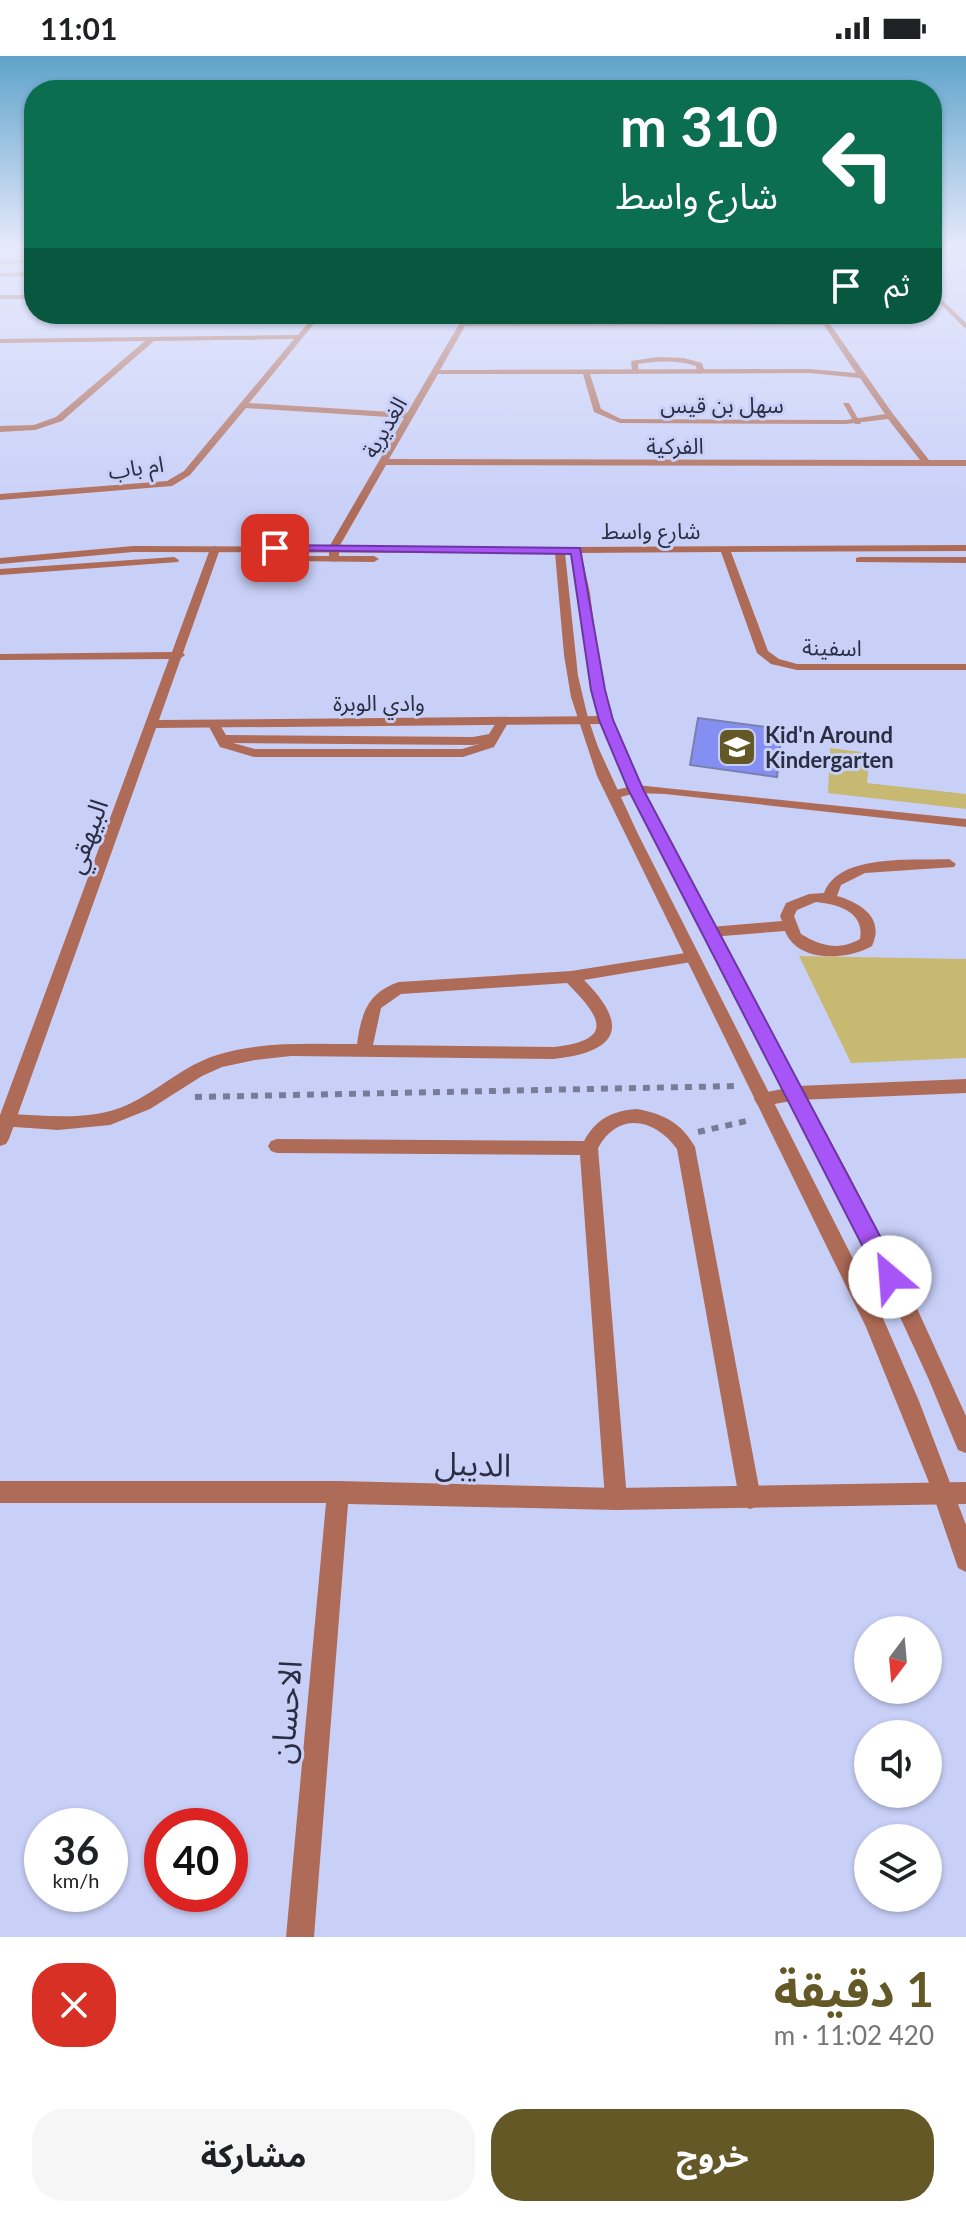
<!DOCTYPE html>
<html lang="ar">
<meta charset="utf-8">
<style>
body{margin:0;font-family:Lato,"Noto Sans Arabic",sans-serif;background:#f6f6f6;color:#202124;direction:rtl;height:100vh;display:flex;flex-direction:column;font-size:30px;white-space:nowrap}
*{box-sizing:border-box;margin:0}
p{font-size:26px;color:#757577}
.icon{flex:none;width:44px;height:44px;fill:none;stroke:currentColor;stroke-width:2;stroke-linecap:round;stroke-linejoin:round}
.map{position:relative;height:1881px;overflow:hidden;direction:ltr}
.sheet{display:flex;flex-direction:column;background:#fff;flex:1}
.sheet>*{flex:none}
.banner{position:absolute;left:24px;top:24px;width:918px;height:244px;border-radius:32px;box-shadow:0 2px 6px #0004;direction:rtl;background:#0b6e4f;color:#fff;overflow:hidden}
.needle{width:52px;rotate:196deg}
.fabs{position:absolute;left:854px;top:1560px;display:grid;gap:16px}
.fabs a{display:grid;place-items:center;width:88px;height:88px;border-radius:50%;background:#fff;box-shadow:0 2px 6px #0004;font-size:40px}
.speed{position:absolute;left:24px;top:1752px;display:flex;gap:16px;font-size:40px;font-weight:700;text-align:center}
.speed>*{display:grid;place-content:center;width:104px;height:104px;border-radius:50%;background:#fff;box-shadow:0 2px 6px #0004;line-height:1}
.speed small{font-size:20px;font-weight:400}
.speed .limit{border:12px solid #d22;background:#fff;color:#111}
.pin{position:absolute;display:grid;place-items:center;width:68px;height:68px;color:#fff;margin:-34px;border-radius:16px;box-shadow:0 4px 12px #0006}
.me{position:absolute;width:88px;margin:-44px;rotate:333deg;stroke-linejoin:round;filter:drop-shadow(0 0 6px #0008)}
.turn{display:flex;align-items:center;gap:28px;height:168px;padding:0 32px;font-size:36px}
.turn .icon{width:104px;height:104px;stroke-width:2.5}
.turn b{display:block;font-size:56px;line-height:68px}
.then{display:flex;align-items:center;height:76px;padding:0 32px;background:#0003;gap:16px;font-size:30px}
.round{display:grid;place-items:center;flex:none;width:84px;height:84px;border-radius:32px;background:#f6f6f6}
.overview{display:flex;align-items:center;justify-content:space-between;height:136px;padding:0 32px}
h1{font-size:48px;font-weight:700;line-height:60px;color:#645926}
.primary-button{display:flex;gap:16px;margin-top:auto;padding:16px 32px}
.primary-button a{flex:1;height:92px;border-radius:32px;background:#645926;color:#fff;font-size:32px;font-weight:700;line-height:92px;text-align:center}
.primary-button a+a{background:#f6f6f6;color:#202124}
.status{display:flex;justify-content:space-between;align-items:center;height:56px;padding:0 40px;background:#fff;direction:ltr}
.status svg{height:22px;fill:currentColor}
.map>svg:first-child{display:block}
</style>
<div class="status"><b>11:01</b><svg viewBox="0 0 49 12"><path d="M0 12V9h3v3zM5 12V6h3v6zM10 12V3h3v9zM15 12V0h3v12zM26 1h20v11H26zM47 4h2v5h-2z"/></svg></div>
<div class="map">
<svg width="966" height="1881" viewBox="0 0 966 1881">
<rect width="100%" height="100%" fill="#c9d0f8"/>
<g fill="#c8b972">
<path d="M830 692 870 697 867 727 966 738V753L828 737Z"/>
<path d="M799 900 966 903V1002L851 1007Z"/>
</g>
<path fill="#858ff2" stroke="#7980ae" stroke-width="2" d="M698 662 782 673 777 721 690 709Z"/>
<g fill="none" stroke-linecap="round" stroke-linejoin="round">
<g stroke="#777c99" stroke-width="6" stroke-dasharray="7 7" stroke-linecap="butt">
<path d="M195 1041 737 1030"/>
<path d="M698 1076 751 1064"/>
</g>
<g fill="#ae6b57" fill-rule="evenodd">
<path d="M34 203V207L0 208V204Z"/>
<path d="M658 301 684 302 702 307 705 316 698 318 696 310C677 304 657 305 638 308L639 318 632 316 631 305Z"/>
<path d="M843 347H849L861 368H855Z"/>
<path d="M503 661 509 665 494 691 463 701H254L220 691 207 667 209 664H217L226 679 473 681 489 678 499 662ZM233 687 473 689 479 688 462 693H255Z"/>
<path d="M949 803 956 808 954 811 865 817 841 829 837 840C861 847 885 862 872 890 848 904 798 908 785 875L710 881 702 876 710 871 782 865 780 860 786 847 809 838 824 837C839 797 912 805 949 803ZM816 846C838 848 865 856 860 883 839 895 821 890 801 878L794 860 797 854Z"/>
<path d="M692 896 700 901 697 905 584 924C632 972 616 996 554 1003L291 1000 255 1004 222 1011 202 1020 150 1053 110 1069 58 1074 0 1070V1060L6 1058C45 1059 90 1066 127 1049 158 1035 184 1009 217 999 262 985 310 988 357 988 361 958 368 936 399 926L571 915ZM567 927C602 962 615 984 554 991L373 989 381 952 401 938Z"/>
<path d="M636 1053C662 1057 682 1067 695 1091L761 1442 758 1450 750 1453 742 1450 739 1442 677 1093C655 1062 618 1055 598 1092L627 1443 624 1451 616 1454 608 1451 605 1443 580 1099 277 1097 271 1095 268 1090 271 1085 277 1083 584 1085C596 1063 612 1055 636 1053Z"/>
</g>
<g fill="#ae6b57" fill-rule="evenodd">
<rect x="932" y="194" width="34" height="4"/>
<path d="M34 216V220L0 221V217Z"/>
<path d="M932 234 966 267V273L932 240Z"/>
<rect x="0" y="239" width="34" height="4"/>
<path d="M315 258H322L249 347 407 357 465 258 471 259 467 266 821 265 817 259 823 258 893 358 929 404H966V410L386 409 339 491V503L334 506 329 503V491L404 362 246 352 190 419 172 430 0 444V438L167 425 184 415 294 283 154 285 62 365 35 374 0 376V370L34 369 56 361 145 285 0 287V283L298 279ZM824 269 856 317 809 313 440 314 465 270ZM809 317 860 322 885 358 846 364 621 363 601 353 590 318ZM438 318H583L594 356 620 367 846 368 888 363 920 404 389 403Z"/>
<path d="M966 489V495L731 496 768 595 779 603 797 608H966V614H797L771 608 757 597 721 496 576 497 571 494 576 491Z"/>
<path d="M215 490 220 493 183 597 185 599 181 602 159 664 606 660 612 664 606 668 156 672 9 1083 6 1088 0 1090V1059L169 603 0 604V598L172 596 210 493Z"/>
<path d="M860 501H966V507L856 506V502Z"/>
<path d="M636 729 966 763V771L665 738 636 737 613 743 606 739 608 736Z"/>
<path d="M966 1023V1037L797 1044 763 1050 757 1048 754 1043 757 1038 797 1030Z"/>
<path d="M0 1425H338L616 1432 966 1426V1448L616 1454 348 1448 314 1881H286L326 1447H0Z"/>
</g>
<g fill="#ae6b57" fill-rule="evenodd">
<path d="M133 490 580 492 590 537 601 625 613 667 624 693 675 797 850 1121 915 1248 966 1360V1397L958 1394 929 1324 870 1196 623 720 594 646 576 515 572 497H565L578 620 588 662 598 691 637 776 882 1260 919 1345 966 1469V1516L958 1512 928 1424 866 1271 597 720 571 641 564 599 555 497 133 496 0 508V502Z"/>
<path d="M293 500H374L379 503 374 506 289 505 288 503Z"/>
<path d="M174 501 179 504 178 506 0 519V513Z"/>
</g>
</g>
<linearGradient id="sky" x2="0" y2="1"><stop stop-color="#5fa3cb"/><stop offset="0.42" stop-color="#e7eafc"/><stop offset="1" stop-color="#e7eafc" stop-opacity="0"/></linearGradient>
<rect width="966" height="455" fill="url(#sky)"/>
<path fill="#a855f7" stroke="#6d37a1" stroke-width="2" d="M275 489 580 492 605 634 613 664 643 733 898 1214 901 1221 898 1228 890 1231 882 1228 628 733 599 664 591 634 571 498 271 494Z"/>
<defs>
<symbol id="school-square" viewBox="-11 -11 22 22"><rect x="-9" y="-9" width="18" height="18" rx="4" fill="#645926" stroke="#c9d0f8"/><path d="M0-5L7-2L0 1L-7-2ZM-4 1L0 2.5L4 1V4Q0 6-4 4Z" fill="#fff"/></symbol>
</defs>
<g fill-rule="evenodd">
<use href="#school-square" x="715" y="669" width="44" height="44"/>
</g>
<g text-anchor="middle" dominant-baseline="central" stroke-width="6" stroke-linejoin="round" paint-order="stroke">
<g font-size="22" fill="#2b2e42" stroke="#c9d0f8">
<text x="722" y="348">سهل بن قيس</text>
<text transform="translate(384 371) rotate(-60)">الغديرية</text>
<text x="675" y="389">الفركية</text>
<text transform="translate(136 411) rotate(-8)">ام باب</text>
<text x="651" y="474">شارع واسط</text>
<text transform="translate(832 591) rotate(1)">اسفينة</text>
<text x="379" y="646">وادي الوبرة</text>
</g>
<g font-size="22" font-weight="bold" fill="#2b2e42" stroke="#c9d0f8" text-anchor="start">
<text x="765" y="678">Kid'n Around<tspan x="765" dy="25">Kindergarten</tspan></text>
</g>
<g font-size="26" fill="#2b2e42" stroke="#c9d0f8">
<text transform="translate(86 780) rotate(-70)">البيهقي</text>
</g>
<g font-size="32" fill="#2b2e42" stroke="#c9d0f8">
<text transform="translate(473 1407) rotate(2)">الديبل</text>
<text transform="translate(285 1656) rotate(-85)">الاحسان</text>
</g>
</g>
</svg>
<div class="fabs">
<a><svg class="needle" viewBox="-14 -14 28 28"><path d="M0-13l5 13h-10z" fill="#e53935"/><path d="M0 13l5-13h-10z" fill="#757577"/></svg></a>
<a><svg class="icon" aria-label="sound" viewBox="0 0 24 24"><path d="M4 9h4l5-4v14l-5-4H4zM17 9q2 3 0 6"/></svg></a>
<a><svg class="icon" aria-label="layers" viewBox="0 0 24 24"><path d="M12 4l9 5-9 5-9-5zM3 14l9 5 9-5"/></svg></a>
</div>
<div class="speed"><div>36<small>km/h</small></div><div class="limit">40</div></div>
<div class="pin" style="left:275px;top:492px;background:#d93025"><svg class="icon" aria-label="arrive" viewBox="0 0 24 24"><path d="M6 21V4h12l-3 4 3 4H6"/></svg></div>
<svg class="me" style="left:890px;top:1221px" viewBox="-20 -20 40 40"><circle r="19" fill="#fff"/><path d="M0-13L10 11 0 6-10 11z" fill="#a855f7"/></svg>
<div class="banner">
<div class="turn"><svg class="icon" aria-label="left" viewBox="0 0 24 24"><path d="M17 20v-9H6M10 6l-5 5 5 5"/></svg><div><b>310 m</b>شارع واسط</div></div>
<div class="then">ثم<svg class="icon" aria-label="arrive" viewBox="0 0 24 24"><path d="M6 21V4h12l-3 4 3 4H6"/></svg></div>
</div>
</div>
<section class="sheet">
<div class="overview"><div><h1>1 دقيقة</h1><p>420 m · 11:02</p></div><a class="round" style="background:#d93025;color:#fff"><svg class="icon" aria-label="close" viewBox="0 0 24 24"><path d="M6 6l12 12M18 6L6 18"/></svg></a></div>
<div class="primary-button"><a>خروج</a><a>مشاركة</a></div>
</section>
